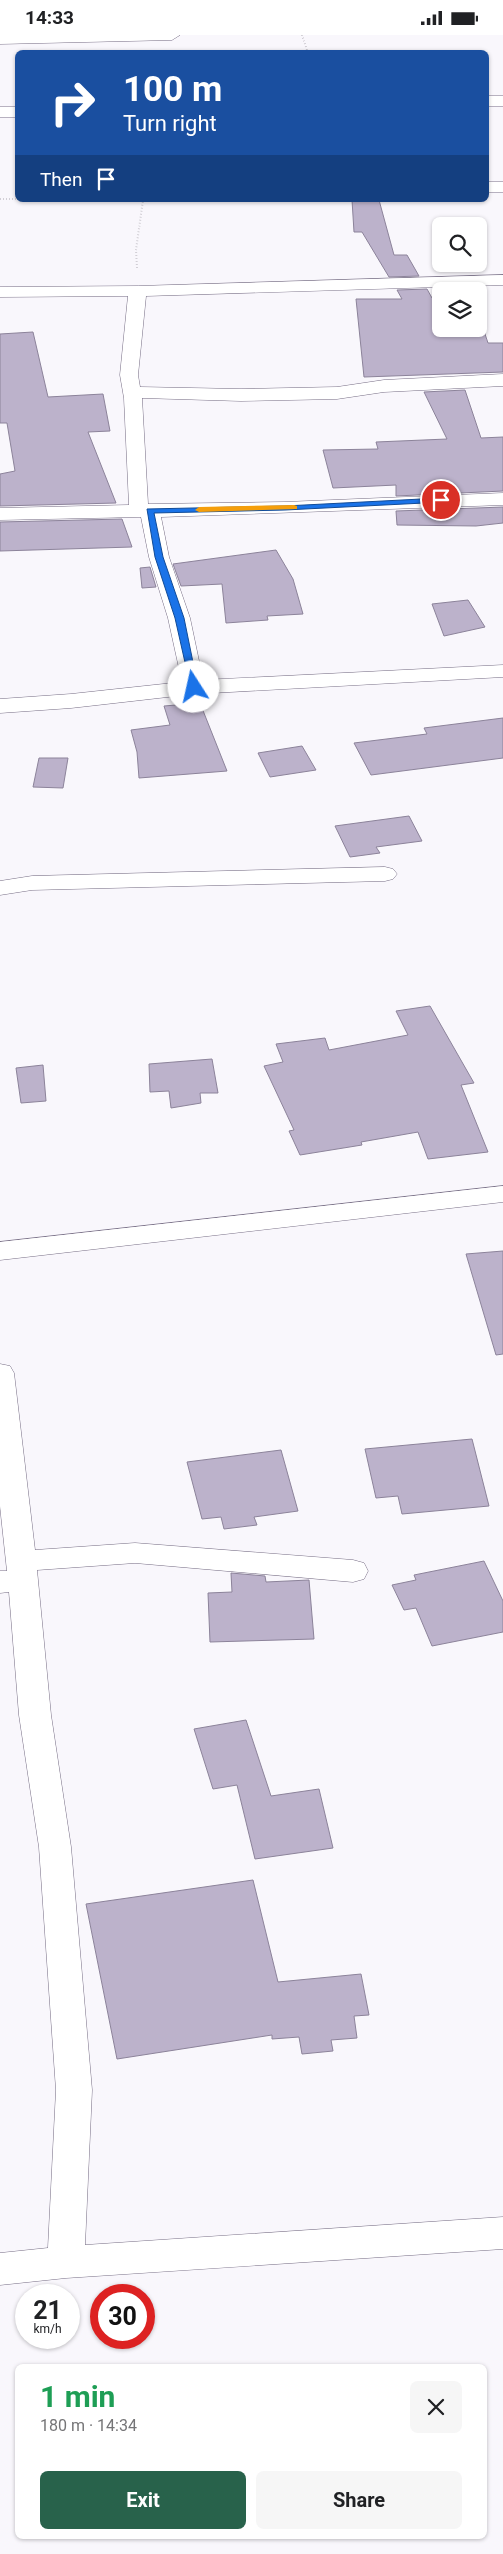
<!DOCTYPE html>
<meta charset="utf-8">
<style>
body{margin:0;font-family:Roboto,sans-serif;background:#f6f6f6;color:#202124;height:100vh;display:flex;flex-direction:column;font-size:19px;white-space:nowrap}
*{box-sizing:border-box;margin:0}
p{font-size:16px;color:#757577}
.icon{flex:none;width:28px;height:28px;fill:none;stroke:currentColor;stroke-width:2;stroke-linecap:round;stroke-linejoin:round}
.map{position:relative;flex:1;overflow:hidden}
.drawer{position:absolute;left:15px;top:2329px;width:472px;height:175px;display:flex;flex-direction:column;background:#fff;border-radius:8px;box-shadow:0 1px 4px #0004}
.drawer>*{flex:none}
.guide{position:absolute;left:15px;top:15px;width:474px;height:152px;border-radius:8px;box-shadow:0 1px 4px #0004;background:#1a4fa0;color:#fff;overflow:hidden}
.controls{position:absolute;left:432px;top:182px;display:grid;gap:10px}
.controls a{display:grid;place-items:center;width:55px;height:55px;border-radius:8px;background:#fff;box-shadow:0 1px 4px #0004;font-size:25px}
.speed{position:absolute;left:15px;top:2249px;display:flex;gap:10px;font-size:25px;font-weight:700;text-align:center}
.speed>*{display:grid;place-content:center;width:65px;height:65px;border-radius:50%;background:#fff;box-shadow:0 1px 4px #0004;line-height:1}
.speed small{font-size:12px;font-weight:400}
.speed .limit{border:8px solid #d22;background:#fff;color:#111}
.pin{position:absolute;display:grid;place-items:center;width:42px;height:42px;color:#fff;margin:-21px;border:2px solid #fff;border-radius:50%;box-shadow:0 1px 5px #0007}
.me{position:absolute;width:55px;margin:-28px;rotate:350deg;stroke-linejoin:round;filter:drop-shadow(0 0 4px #0008)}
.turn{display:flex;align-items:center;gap:18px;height:105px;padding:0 25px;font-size:22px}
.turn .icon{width:65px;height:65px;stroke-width:2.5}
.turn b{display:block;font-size:35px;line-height:42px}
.then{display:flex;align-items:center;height:48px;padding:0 25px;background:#0003;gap:10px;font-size:19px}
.round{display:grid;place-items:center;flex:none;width:52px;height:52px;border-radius:8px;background:#f6f6f6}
.head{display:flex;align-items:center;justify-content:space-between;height:85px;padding:0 25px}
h1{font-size:30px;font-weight:700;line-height:38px;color:#1e9e55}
.primary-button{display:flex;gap:10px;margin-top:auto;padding:10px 25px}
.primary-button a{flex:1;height:58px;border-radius:8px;background:#28624b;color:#fff;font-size:20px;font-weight:700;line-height:58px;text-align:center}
.primary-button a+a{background:#f6f6f6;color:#202124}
.status{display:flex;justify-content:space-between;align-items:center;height:35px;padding:0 25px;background:#fff;direction:ltr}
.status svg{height:14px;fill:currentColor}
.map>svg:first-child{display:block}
</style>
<div class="status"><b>14:33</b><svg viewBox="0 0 49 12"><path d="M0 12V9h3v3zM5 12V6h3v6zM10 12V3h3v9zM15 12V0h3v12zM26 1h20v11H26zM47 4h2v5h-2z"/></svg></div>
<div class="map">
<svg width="503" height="2519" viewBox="0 0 503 2519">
<rect width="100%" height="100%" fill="#f9f7fc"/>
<g fill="#bcb2cb" stroke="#8c839a">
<path d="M352 165H379L394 220H407L419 241 389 242 362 197H354Z"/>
<path d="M427 254 432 263 441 262V297L484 296 488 308H503V337L364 342 356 264H402L397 255Z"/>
<path d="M33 297 48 362 103 359 110 396 88 397 116 468 0 471V439L15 436 7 388H0V299Z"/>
<path d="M465 355 481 403 503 402V456L396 461V450L333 453 323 415 378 414 376 407 447 404 424 357Z"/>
<path d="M503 472V488L476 491 397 490 396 476Z"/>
<path d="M122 484 132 512 0 516V487Z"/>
<path d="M276 515 293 544 303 579 267 581 268 585 226 588 222 549 181 551 173 529Z"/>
<path d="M150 532 156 552 142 553 140 533Z"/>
<path d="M468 565 485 592 444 601 432 569Z"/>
<path d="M200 668 227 736 139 743 137 717 131 695 170 690 164 671Z"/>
<path d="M503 683V723L371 740 354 708 427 699 424 693Z"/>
<path d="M302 711 316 735 270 742 258 718Z"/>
<path d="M39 723H68L63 753 33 752Z"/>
<path d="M409 781 422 806 376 812 380 818 350 822 335 791Z"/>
<path d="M430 971 474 1048 461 1050 488 1117 428 1124 418 1097 361 1107 362 1110 300 1120 289 1096 294 1095 264 1031 283 1027 276 1009 325 1003 329 1015 408 1000 396 976Z"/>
<path d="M212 1024 218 1058H200L201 1068 171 1073 169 1056 150 1057 149 1029Z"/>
<path d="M43 1030 46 1066 21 1068 16 1033Z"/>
<path d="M503 1216V1319L496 1320 466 1219Z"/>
<path d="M472 1404 489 1471 402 1479 398 1461 376 1463 365 1414Z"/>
<path d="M281 1415 298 1476 254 1482 257 1490 224 1494 221 1482 202 1484 187 1427Z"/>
<path d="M484 1526 503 1566V1597L432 1611 416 1573 404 1575 392 1550 416 1545 414 1540Z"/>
<path d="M231 1538 265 1541 266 1547 309 1545 314 1604 210 1607 208 1558 232 1557Z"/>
<path d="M246 1685 271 1761 319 1754 333 1813 255 1824 237 1750 213 1754 194 1694Z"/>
<path d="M253 1845 278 1947 361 1939 369 1980 354 1981 357 2003 331 2005 333 2016 302 2019 299 2002 272 2004V2000L117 2024 86 1869Z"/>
</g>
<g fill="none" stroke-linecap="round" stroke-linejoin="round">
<defs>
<g id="minor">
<path d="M0 0H180L172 5 0 9Z"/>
<rect x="486" y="61" width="17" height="10"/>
<rect x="0" y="72" width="18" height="10"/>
<rect x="486" y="147" width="17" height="10"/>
<path d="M503 240V250L146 261 138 340 140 352 241 354 337 352 384 345 503 339V351L384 357 337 364 241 366 142 363 148 469 285 467 503 458V470L161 482 169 522 190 583 203 645 503 630V642L194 659 71 673 0 678V664L71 659 182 647 168 583 149 522 141 482 0 485V473L129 470 124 363 120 340 128 261 0 262V252L138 251Z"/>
<path d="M385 832 393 834 397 839 393 844 385 846 32 855 0 860V846L32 841Z"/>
<path d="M503 1151V1167L0 1225V1207Z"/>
<path d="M0 1329 10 1331 14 1338 35 1515 135 1508 353 1525 364 1528 368 1536 364 1544 353 1547 135 1528 37 1535 51 1680 71 1812 92 2055 85 2210 503 2182V2214L66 2243 0 2250V2218L48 2213 56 2055 39 1812 19 1680 9 1557 0 1558V1536H7L0 1471Z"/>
</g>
</defs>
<use href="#minor" stroke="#766d84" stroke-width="1"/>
<g stroke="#aba8af" stroke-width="2" stroke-dasharray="0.5 2.5" stroke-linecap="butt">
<path d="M302 0 308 18"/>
<path d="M0 164H18"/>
<path d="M137 233 136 215 143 165"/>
</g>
<use href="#minor" fill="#fff" fill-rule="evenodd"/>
</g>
<path fill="#1a73e8" stroke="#114b97" d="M441 463H444V467L285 475 154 478 163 522 184 583 198 652 191 654 175 583 155 522 147 474 285 471Z"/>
<path fill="#f59e0b" d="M294 470 297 471V474L199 477 195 475 199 472Z"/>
</svg>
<div class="controls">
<a><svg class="icon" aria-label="search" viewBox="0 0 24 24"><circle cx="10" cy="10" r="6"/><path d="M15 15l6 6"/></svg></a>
<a><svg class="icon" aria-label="layers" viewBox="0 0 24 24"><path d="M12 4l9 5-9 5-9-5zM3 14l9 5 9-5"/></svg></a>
</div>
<div class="speed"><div>21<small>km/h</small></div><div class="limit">30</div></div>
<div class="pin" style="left:441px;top:465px;background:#d93025"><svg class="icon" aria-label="arrive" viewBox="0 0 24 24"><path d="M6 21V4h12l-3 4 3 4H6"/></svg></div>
<svg class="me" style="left:194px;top:652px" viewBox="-20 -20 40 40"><circle r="19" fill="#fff"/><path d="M0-13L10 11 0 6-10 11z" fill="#1a73e8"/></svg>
<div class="guide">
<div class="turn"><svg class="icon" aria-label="right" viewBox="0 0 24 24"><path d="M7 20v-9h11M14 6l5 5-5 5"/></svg><div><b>100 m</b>Turn right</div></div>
<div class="then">Then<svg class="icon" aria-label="arrive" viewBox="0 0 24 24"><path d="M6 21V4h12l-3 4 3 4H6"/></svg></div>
</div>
<section class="drawer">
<div class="head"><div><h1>1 min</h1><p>180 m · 14:34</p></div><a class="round"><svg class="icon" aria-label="close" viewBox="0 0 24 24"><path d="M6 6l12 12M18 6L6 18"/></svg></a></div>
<div class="primary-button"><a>Exit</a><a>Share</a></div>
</section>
</div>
